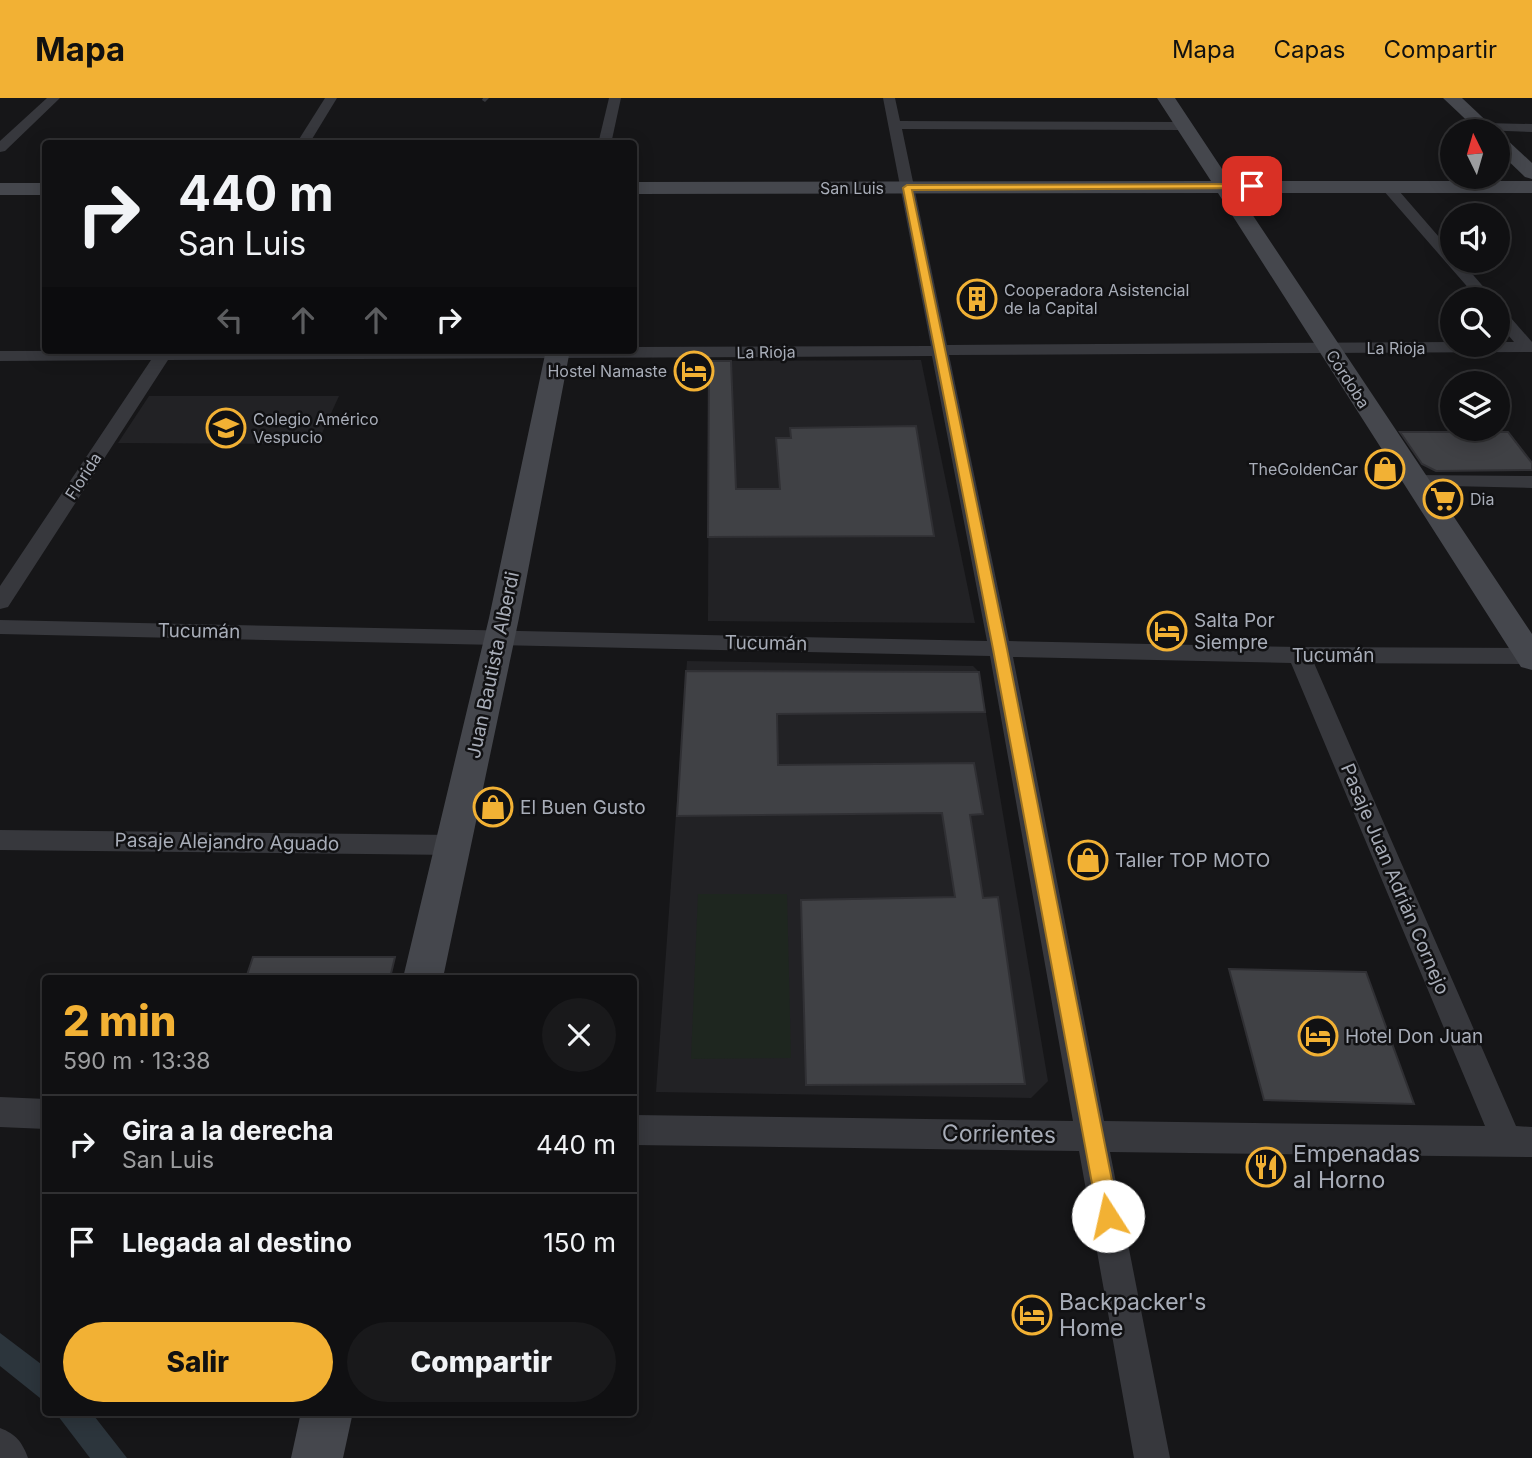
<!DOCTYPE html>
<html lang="es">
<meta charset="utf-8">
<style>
body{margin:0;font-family:Inter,sans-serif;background:#19191b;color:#f1f3f6;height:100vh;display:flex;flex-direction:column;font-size:26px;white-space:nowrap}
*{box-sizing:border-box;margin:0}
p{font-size:23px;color:#9c9d9f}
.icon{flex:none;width:38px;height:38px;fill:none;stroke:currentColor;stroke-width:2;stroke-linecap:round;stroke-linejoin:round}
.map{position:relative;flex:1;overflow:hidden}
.sheet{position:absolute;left:42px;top:877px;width:595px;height:441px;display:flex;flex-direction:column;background:#101012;border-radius:7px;box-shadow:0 4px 18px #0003,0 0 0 2px #303032}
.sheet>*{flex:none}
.banner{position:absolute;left:42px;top:42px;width:595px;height:214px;border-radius:7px;box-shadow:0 4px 18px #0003,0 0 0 2px #303032;background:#101012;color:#f1f3f6;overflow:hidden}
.needle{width:46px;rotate:355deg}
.tools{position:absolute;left:1440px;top:21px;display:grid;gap:14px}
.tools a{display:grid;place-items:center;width:70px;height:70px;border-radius:50%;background:#101012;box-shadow:0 4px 18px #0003,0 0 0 2px #303032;font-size:35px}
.pin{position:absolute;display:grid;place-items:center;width:60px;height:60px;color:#fff;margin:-30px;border-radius:14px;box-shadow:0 4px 10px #0006}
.me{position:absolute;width:77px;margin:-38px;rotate:350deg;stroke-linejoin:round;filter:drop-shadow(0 0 5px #0008)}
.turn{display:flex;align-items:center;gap:24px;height:147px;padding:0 21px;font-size:32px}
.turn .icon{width:91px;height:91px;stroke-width:2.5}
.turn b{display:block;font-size:49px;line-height:60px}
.lanes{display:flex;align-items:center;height:66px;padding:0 21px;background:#0003;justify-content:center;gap:35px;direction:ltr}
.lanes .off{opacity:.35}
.round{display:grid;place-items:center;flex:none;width:74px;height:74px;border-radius:37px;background:#19191b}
.head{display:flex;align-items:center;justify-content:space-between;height:119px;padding:0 21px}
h1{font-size:42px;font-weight:800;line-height:52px;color:#f2b134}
.button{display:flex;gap:14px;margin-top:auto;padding:14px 21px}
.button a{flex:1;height:80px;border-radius:42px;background:#f2b134;color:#111;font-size:28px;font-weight:800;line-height:80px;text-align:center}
.button a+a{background:#19191b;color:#f1f3f6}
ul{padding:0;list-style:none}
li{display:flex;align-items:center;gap:21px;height:98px;padding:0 21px;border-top:2px solid #303032}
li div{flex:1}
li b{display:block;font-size:26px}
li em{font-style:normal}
header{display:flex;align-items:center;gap:42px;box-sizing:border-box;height:98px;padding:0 35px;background:#f2b134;color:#111}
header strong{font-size:33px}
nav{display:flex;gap:38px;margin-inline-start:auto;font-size:24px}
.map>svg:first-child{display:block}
</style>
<header>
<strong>Mapa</strong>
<nav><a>Mapa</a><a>Capas</a><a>Compartir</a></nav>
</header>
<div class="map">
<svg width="1532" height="1360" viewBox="0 0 1532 1360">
<rect width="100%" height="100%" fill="#161618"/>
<g fill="#222225">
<path d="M921 262 975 525 708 523 709 263Z"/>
<path d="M149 298H339L317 346 118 345Z"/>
<path d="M687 563 973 568 979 574 1048 983 1031 1000 656 994Z"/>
</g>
<path fill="#1e261f" d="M698 796H787L791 960 691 961Z"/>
<g fill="#2c353c">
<path d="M0 1235 45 1269V1304L0 1268Z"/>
<path d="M55 1314H91L127 1360H90Z"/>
</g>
<g fill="#404145" stroke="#303034" stroke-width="2">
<path d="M709 263H731L736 391H780L776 340H791L790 330 916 328 934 438 708 439Z"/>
<path d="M1400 334H1508L1532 365V372L1436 373 1422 366Z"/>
<path d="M686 573 979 574 985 614 777 616 778 667 974 665 983 716 970 717 983 800 998 799 1025 986 806 987 801 802 955 799 942 715 677 718Z"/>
<path d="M253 859H395L390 880H246Z"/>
<path d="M1229 871 1366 874 1414 1006 1264 1002Z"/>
</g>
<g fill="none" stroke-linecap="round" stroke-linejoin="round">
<path fill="#37383d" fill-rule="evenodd" d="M483 0H489L485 4 482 2Z"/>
<g fill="#37383d" fill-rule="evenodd">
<path d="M47 0H60L5 53 0 54V43Z"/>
<path d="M325 0H337L309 46H296Z"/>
<path d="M609 0H621L611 46H598Z"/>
<path d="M883 0H895L900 23 1185 24 1191 28 1185 32 902 31 947 247 1452 244V247H1498V244H1514L1498 225V210L1504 212 1532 244V254L949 257 1009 543 1299 549 1532 550V566L1314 565 1516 1028 1532 1029V1059L1110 1054 1170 1360H1134L1079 1053 634 1047V1017L1073 1023 990 558 0 536V522L987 543 932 258 168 262 8 509 0 511V488L151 262 0 263V253L634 252V249L931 248ZM1013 559 1291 565 1485 1028 1104 1023Z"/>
<path d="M1484 25 1532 26V34L1480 32V26Z"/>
<path d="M1388 85 1393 86 1452 154V163H1461L1494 201H1478L1383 92 1381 89Z"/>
<path d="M1413 377 1532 378V390L1406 387 1403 383 1406 379Z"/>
<path d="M0 732 455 737 464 740 468 747 464 754 455 757 0 752Z"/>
<path d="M0 999 46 1001V1031L0 1029Z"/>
<path d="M0 1330C16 1336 22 1344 28 1360H0Z"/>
</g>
<g fill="#45474d" fill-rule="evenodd">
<path d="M1157 0H1175L1230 83H1532V95H1238L1532 536V572L1521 569 1218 95 634 96V84L1211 83Z"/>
<path d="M1443 0H1462L1497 33H1478Z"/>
<path d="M1498 37 1504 39 1532 65V81L1525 79 1498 53Z"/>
<rect x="0" y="85" width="46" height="12"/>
<path d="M546 252H570L519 520 443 880H403L489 520Z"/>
<path d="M301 1314H353L343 1360H291Z"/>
</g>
</g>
<path fill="#f2b134" stroke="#9d7322" stroke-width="2" d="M1252 86H1255V90L912 92 1007 551 1119 1118 1116 1126 1108 1129 1101 1126 1098 1118 993 551 903 90 907 87Z"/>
<defs>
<symbol id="building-ring" viewBox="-11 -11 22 22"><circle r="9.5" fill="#111113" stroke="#f2b134" stroke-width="1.5"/><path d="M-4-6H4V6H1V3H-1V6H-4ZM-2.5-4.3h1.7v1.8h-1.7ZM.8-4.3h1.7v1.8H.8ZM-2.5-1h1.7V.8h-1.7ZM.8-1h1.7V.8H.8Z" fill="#f2b134"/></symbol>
<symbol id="hotel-ring" viewBox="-11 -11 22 22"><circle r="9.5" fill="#111113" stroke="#f2b134" stroke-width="1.5"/><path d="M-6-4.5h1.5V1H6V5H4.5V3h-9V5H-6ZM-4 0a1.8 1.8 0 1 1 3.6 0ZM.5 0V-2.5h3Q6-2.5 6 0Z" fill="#f2b134"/></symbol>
<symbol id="school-ring" viewBox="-11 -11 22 22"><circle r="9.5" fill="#111113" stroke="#f2b134" stroke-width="1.5"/><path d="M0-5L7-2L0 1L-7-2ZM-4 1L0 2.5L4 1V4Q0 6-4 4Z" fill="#f2b134"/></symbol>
<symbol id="shop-ring" viewBox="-11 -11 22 22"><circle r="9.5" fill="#111113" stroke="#f2b134" stroke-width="1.5"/><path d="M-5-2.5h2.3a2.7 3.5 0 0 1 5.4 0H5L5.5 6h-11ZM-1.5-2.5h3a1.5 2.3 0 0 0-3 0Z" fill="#f2b134"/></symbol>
<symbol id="supermarket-ring" viewBox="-11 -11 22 22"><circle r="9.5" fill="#111113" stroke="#f2b134" stroke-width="1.5"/><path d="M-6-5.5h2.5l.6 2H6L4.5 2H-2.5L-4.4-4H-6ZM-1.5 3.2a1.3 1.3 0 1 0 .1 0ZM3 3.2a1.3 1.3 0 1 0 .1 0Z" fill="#f2b134"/></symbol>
<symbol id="restaurant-ring" viewBox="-11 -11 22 22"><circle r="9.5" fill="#111113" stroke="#f2b134" stroke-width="1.5"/><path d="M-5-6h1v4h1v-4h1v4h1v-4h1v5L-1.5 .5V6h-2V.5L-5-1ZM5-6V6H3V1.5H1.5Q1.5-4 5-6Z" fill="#f2b134"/></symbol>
</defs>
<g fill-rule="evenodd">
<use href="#building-ring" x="955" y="179" width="44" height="44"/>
<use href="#hotel-ring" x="672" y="251" width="44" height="44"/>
<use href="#school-ring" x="204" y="308" width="44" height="44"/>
<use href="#shop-ring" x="1363" y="349" width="44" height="44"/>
<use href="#supermarket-ring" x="1421" y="379" width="44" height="44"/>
<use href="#hotel-ring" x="1145" y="511" width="44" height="44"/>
<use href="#shop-ring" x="471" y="687" width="44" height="44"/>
<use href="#shop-ring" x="1066" y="740" width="44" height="44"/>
<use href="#hotel-ring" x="1296" y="916" width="44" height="44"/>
<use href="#restaurant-ring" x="1244" y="1047" width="44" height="44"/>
<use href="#hotel-ring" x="1010" y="1195" width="44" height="44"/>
</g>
<g text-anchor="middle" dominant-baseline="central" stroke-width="5" stroke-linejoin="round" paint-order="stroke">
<g font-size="16" fill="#a8adb8" stroke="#111113">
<text x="852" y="90">San Luis</text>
<text x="1396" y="250">La Rioja</text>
<text transform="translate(766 254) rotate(-1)">La Rioja</text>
<text transform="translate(1348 281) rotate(57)">Córdoba</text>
<text transform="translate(83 378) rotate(-57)">Florida</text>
</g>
<g font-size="16" fill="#a8adb8" stroke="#111113" text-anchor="start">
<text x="1004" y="192">Cooperadora Asistencial<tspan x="1004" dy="18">de la Capital</tspan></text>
<text x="667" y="273" text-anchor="end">Hostel Namaste</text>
<text x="253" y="321">Colegio Américo<tspan x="253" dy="18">Vespucio</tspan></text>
<text x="1358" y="371" text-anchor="end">TheGoldenCar</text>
<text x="1470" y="401">Dia</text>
</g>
<g font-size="19" fill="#a8adb8" stroke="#111113" text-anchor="start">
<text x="1194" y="522">Salta Por<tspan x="1194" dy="22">Siempre</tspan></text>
<text x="520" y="709">El Buen Gusto</text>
<text x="1115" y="762">Taller TOP MOTO</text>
<text x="1345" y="938">Hotel Don Juan</text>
</g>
<g font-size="19" fill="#a8adb8" stroke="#111113">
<text transform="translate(199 533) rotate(1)">Tucumán</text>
<text transform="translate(766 545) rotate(1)">Tucumán</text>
<text x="1333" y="557">Tucumán</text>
<text transform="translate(493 567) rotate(-78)">Juan Bautista Alberdi</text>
<text transform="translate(227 744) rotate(1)">Pasaje Alejandro Aguado</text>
<text transform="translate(1395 781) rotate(67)">Pasaje Juan Adrián Cornejo</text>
</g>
<g font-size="23" fill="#a8adb8" stroke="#111113">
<text transform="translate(999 1036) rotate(1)">Corrientes</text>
</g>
<g font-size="23" fill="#a8adb8" stroke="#111113" text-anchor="start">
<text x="1293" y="1056">Empenadas<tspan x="1293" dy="26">al Horno</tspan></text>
<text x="1059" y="1204">Backpacker's<tspan x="1059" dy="26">Home</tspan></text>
</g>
</g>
</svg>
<div class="tools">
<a><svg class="needle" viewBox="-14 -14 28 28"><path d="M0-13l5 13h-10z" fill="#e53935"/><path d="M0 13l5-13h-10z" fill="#9c9d9f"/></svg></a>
<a><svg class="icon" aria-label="sound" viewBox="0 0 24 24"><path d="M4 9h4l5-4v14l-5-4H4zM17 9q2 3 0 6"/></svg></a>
<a><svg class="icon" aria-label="search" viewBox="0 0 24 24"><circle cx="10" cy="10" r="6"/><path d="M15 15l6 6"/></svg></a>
<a><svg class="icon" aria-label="layers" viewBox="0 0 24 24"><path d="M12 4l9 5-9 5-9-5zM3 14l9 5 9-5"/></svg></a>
</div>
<div class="pin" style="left:1252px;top:88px;background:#d93025"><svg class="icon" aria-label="arrive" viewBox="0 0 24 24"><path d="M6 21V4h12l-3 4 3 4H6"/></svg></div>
<svg class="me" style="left:1108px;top:1118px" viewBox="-20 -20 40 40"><circle r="19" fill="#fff"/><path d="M0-13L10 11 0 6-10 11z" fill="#f2b134"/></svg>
<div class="banner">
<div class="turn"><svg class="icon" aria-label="right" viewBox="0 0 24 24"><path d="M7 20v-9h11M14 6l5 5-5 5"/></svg><div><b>440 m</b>San Luis</div></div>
<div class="lanes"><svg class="icon off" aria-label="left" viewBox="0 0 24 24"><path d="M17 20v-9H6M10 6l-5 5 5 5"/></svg><svg class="icon off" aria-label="ahead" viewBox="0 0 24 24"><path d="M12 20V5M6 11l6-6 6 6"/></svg><svg class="icon off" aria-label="ahead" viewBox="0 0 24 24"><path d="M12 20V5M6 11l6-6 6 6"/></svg><svg class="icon" aria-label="right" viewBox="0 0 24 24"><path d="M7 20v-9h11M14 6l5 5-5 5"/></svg></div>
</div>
<section class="sheet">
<div class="head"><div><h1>2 min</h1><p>590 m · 13:38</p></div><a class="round"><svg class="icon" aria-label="close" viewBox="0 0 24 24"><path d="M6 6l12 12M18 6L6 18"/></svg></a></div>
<ul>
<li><svg class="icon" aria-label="right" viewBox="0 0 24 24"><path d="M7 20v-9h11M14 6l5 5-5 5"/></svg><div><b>Gira a la derecha</b><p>San Luis</p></div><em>440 m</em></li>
<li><svg class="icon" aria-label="arrive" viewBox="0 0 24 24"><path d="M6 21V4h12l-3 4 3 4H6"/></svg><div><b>Llegada al destino</b></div><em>150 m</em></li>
</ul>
<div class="button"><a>Salir</a><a>Compartir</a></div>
</section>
</div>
